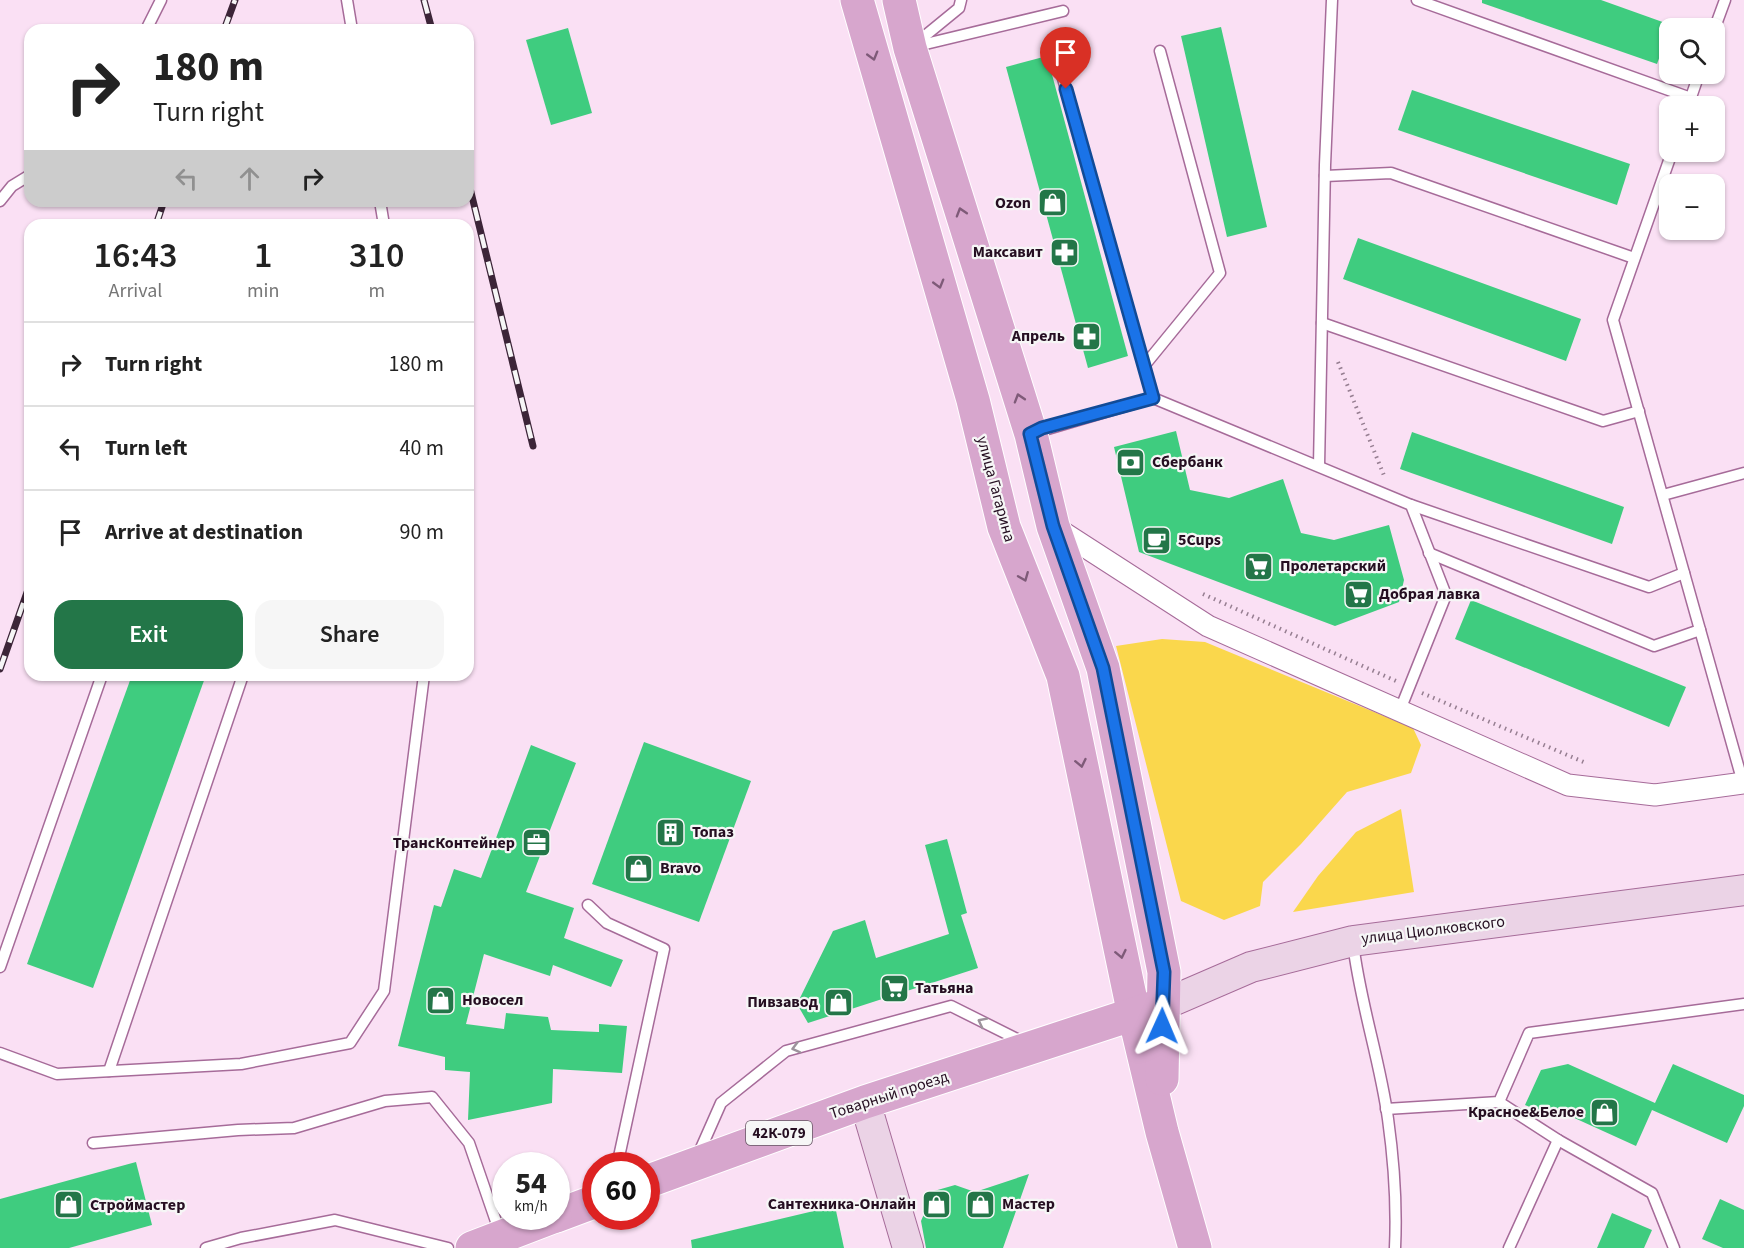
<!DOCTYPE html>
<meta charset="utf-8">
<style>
body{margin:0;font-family:"Source Sans 3",sans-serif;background:#f6f6f6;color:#222;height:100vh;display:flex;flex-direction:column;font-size:22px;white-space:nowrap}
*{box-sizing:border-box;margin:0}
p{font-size:20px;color:#767676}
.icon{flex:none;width:33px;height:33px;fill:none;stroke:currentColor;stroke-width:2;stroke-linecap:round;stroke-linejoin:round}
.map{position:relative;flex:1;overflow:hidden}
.panel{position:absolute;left:24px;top:219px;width:450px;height:462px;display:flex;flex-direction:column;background:#fff;border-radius:18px;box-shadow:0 2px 4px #0004}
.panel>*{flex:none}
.hud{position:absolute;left:24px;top:24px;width:450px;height:183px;border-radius:18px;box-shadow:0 2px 4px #0004;background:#fff;color:#222;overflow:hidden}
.tools{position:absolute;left:1659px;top:18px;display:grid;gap:12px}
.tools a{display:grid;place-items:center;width:66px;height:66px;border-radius:12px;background:#fff;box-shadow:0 2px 4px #0004;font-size:30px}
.speed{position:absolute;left:492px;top:1152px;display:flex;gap:12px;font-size:30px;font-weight:700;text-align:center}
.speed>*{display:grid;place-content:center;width:78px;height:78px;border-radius:50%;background:#fff;box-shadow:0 2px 4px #0004;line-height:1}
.speed small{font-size:15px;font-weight:400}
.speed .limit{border:9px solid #d22;background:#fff;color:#111}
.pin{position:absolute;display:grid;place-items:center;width:51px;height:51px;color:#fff;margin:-62px -26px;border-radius:50% 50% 50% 0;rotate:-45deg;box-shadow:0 0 6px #0007}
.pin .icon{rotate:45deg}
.me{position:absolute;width:66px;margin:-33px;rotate:1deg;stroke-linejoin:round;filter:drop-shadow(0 0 4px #0008)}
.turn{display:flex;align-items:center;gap:21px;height:126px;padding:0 30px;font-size:27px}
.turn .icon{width:78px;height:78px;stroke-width:2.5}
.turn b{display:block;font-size:42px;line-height:51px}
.lanes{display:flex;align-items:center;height:57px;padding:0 30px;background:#0003;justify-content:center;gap:30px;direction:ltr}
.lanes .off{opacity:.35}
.eta{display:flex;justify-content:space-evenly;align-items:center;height:102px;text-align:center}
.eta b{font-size:36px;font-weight:600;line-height:42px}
.button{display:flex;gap:12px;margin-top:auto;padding:12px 30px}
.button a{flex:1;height:69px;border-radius:18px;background:#237648;color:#fff;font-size:24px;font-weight:600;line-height:69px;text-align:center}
.button a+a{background:#f6f6f6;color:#222}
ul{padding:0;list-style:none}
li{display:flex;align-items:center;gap:18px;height:84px;padding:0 30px;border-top:2px solid #e0e0e0}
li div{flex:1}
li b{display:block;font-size:22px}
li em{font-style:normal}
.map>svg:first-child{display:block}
</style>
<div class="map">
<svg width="1744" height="1248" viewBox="0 0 1744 1248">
<rect width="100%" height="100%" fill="#fae0f4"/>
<g fill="#fad74c">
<path d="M1162 639 1205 642 1413 728 1421 745 1411 773 1347 792 1301 844 1263 882 1260 906 1224 920 1181 901 1116 646Z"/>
<path d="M1401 809 1414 892 1293 912 1318 876 1356 832Z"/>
</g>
<g fill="#3fcc7f">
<path d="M1482 0H1601L1671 25 1657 64 1482 3Z"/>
<path d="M1221 27 1267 227 1227 237 1181 36Z"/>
<path d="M568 28 592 113 551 125 526 40Z"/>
<path d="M1047 56 1128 356 1088 368 1006 67Z"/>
<path d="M1412 90 1630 164 1617 205 1398 130Z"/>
<path d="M1358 238 1581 319 1566 361 1343 279Z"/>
<path d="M1176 431 1190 490 1229 498 1283 479 1301 533 1334 540 1389 525 1404 580 1399 602 1335 626 1139 552 1114 447Z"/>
<path d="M1412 432 1624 507 1612 544 1400 469Z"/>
<path d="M1471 600 1686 687 1669 727 1455 639Z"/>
<path d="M132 675H206L93 988 27 964Z"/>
<path d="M644 742 751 781 699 922 592 884Z"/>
<path d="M531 745 576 763 526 892 574 908 564 938 623 960 611 987 553 965 550 976 484 954 466 1024 504 1029 506 1013 548 1017 551 1030 599 1032V1024L627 1026 622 1073 553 1069 552 1103 468 1120 470 1072 445 1070V1057L398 1046 434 905 441 907 454 869 481 878Z"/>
<path d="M947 839 967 913 961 915 978 968 808 1023 797 1004 833 931 865 920 876 958 949 934 925 845Z"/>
<path d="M1568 1064 1655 1103 1673 1064 1744 1095V1106L1727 1143 1652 1110 1636 1146 1559 1111 1556 1118 1525 1105 1541 1070Z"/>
<path d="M136 1162 152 1225 69 1248H0V1199Z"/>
<path d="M1029 1174 1003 1248H926L921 1221 934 1191 955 1185 975 1192Z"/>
<path d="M1720 1199 1744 1210V1248H1723L1702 1239Z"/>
<path d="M835 1206 844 1248H692L691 1240Z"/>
<path d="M1612 1213 1652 1230 1644 1248H1597Z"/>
</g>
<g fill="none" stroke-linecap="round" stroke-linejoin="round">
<defs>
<g id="lane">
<path d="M347 0 352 30"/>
<path d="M1417 0 1691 98"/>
<path d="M146 30 161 0"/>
<path d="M1714 30 1725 0"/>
<path d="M1053 43 1153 398"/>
<path d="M915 44 959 8 961 0"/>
<path d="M913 47 1063 11"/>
<path d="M1688 106 1699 74"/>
<path d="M1672 152 1613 320 1743 783"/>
<path d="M1325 176 1391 173 1634 258"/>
<path d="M0 201 12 186 30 175"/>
<path d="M380 201 384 225"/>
<path d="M1322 323 1603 421 1639 411"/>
<path d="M1144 366 1220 273 1160 51"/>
<path d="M1034 433 1153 398 1411 505 1446 595 1400 710"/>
<path d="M1319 466 1325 165 1332 0"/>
<path d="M1663 495 1744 473"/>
<path d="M1411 505 1649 587 1684 573"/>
<path d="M1429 553 1654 646 1700 630"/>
<path d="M588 905 607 923 664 949 617 1166"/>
<path d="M1353 943C1360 1003 1380 1060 1388 1119 1394 1162 1397 1205 1395 1248"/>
<path d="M0 967 102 675"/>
<path d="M0 1053 57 1074 241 1064 350 1043 384 991 424 675"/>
<path d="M109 1071 243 675"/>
<path d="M1499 1102 1558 1140 1509 1248"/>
<path d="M1386 1109 1499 1102 1529 1033 1744 1004"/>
<path d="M1558 1140 1652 1193 1674 1248"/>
<path d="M93 1143 238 1130 294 1128 385 1101 432 1097 469 1143 500 1233"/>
<path d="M698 1155 721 1103 786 1051 951 1006 1023 1042"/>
<path d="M206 1248 241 1238 335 1220 448 1248"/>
</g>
<path id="street" d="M1053 526 1208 626 1568 785 1655 795 1744 783"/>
<g id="secondary">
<path d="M1163 1005 1251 967 1353 941 1744 890"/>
<path d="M865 1102 908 1248"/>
</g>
<g id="primary">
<path d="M857 0 973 400 1004 527 1063 676 1134 1015 1162 1132 1195 1248"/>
<path d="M899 0 910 48 1031 434 1053 526 1103 668 1164 972 1162 1079"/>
<path d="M646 1182 865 1102 1155 1007"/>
<path d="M556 1216 596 1201"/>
<path d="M472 1248 555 1216"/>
</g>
</defs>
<use href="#lane" stroke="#a66b99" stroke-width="13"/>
<use href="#street" stroke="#a66b99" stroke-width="23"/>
<use href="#secondary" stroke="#a66b99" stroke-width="32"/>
<use href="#primary" stroke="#fff" stroke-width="35"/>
<g stroke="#967e91" stroke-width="4" stroke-dasharray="1.5 4.5" stroke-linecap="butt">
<path d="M1338 362 1385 478"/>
<path d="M1203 594 1396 681"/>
<path d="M1422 693 1586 763"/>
</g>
<use href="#lane" stroke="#fff" stroke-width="10"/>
<use href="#street" stroke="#fff" stroke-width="21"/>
<use href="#secondary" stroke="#ebd3e6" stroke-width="30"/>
<use href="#primary" stroke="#d7a6cd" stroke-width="33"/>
<defs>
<g id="rail">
<path d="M424 0 432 30"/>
<path d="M224 30 235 0"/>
<path d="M468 180 533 446"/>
<path d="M156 225 164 201"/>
<path d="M0 669 30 584"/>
</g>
</defs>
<use href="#rail" stroke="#3c2538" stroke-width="7"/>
<use href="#rail" stroke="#f6f6f6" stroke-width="4.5" stroke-dasharray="14" stroke-linecap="butt"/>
</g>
<defs><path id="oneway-chevron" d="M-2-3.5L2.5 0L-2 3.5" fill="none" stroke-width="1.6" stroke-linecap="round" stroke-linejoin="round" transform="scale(1.5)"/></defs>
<g stroke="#7e5a78">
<use href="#oneway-chevron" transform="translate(873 56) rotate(74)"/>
<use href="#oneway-chevron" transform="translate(961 212) rotate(-107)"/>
<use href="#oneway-chevron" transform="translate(939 284) rotate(74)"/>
<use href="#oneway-chevron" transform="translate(1019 398) rotate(-107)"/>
<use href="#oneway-chevron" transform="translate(1024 577) rotate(68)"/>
<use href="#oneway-chevron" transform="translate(1081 763) rotate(78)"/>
<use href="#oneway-chevron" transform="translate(1121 954) rotate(78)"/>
</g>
<g stroke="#9d939c">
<use href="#oneway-chevron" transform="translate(982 1022) rotate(-153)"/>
<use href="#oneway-chevron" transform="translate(796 1048) rotate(165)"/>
</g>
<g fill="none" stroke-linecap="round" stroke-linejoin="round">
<defs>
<path id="route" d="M1066 89 1153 398 1042 428 1030 434 1053 526 1103 668 1164 972 1162 1026"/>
</defs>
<use href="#route" stroke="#114b97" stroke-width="15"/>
<use href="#route" stroke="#1a73e8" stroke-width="10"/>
</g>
<defs>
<symbol id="shop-square" viewBox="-11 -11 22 22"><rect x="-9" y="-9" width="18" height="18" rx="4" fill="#237648" stroke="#f6f6f6"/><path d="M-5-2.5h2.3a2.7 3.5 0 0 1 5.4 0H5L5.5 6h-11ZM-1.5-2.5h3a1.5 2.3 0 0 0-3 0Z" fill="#fff"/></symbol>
<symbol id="pharmacy-square" viewBox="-11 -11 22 22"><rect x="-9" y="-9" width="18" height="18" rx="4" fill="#237648" stroke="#f6f6f6"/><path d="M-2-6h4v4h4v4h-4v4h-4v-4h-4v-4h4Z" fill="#fff"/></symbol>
<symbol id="bank-square" viewBox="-11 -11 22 22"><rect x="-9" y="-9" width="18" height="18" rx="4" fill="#237648" stroke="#f6f6f6"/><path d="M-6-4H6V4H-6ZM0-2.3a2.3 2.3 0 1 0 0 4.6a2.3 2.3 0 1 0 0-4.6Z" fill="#fff"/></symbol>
<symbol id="cafe-square" viewBox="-11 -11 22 22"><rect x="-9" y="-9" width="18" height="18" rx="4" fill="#237648" stroke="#f6f6f6"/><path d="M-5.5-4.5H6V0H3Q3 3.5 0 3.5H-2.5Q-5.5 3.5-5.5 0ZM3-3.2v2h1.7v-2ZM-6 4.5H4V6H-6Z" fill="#fff"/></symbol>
<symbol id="supermarket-square" viewBox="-11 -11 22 22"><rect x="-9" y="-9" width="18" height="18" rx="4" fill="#237648" stroke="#f6f6f6"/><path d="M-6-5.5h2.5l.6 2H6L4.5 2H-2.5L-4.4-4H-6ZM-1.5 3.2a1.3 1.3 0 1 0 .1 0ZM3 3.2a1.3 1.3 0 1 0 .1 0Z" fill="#fff"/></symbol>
<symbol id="building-square" viewBox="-11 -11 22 22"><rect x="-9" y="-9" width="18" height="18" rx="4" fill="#237648" stroke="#f6f6f6"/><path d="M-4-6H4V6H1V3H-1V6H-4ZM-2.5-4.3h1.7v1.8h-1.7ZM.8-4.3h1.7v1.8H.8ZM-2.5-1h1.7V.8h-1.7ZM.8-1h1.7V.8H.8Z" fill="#fff"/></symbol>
<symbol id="office-square" viewBox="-11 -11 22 22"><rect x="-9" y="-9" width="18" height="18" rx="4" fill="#237648" stroke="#f6f6f6"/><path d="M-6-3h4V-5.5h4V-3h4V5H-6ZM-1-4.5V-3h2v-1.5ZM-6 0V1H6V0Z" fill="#fff"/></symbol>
</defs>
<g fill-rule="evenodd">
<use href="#shop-square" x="1036" y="186" width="33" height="33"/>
<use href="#pharmacy-square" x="1048" y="236" width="33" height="33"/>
<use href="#pharmacy-square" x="1070" y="320" width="33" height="33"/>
<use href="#bank-square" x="1114" y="446" width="33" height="33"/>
<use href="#cafe-square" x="1140" y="524" width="33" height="33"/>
<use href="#supermarket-square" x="1242" y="550" width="33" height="33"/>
<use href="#supermarket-square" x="1342" y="578" width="33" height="33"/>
<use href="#building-square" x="654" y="816" width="33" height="33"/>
<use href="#office-square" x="520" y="826" width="33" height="33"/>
<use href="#shop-square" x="622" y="852" width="33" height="33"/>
<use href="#supermarket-square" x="878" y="972" width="33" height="33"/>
<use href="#shop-square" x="424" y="984" width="33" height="33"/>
<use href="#shop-square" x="822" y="986" width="33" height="33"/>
<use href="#shop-square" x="1588" y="1096" width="33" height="33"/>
<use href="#shop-square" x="920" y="1188" width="33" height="33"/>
<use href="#shop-square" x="964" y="1188" width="33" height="33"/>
<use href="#shop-square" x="52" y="1188" width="33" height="33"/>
</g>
<g text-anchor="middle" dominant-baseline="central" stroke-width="4.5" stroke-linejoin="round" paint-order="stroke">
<rect fill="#f6f6f6" stroke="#645462" stroke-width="1.5" x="746" y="1121" width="66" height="24" rx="4.5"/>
<g font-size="15" font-weight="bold" fill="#260f22">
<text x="779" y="1133">42К-079</text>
</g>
<g font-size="16" font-weight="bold" fill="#260f22" stroke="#f6f6f6" text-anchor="start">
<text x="1031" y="203" text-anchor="end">Ozon</text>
<text x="1043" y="252" text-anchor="end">Максавит</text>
<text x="1065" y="336" text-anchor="end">Апрель</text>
<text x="1152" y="462">Сбербанк</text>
<text x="1178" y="540">5Cups</text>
<text x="1280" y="566">Пролетарский</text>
<text x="1379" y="594">Добрая лавка</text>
<text x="692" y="832">Топаз</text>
<text x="515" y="843" text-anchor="end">ТрансКонтейнер</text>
<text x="660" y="868">Bravo</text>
<text x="915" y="988">Татьяна</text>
<text x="462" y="1000">Новосел</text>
<text x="818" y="1002" text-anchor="end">Пивзавод</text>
<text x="1584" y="1112" text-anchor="end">Красное&amp;Белое</text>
<text x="916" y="1204" text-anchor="end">Сантехника-Онлайн</text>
<text x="1002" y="1204">Мастер</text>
<text x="90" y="1205">Строймастер</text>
</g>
<g font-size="16" fill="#260f22" stroke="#f6f6f6">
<text transform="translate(996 489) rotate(75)">улица Гагарина</text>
<text transform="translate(1433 930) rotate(-7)">улица Циолковского</text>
<text transform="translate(889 1095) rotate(-18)">Товарный проезд</text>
</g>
</g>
</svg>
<div class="tools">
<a><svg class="icon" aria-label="search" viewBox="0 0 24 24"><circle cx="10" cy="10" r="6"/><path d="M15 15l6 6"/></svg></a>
<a>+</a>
<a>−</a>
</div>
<div class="speed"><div>54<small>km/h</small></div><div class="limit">60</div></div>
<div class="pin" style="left:1066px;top:89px;background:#d93025"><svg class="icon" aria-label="arrive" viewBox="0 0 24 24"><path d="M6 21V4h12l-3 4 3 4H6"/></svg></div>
<svg class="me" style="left:1162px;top:1026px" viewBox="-20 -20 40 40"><path d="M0-17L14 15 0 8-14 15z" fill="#1a73e8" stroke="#fff" stroke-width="4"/></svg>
<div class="hud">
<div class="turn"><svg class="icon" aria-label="right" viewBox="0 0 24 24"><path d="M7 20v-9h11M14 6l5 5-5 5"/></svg><div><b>180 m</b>Turn right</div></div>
<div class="lanes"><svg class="icon off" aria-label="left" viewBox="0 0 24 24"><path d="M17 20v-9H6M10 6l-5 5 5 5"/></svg><svg class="icon off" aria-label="ahead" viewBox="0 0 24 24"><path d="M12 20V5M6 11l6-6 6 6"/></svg><svg class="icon" aria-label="right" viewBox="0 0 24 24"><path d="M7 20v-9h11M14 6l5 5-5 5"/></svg></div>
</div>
<section class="panel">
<div class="eta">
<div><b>16:43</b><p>Arrival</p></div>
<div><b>1</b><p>min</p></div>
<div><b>310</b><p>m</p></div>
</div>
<ul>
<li><svg class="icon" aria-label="right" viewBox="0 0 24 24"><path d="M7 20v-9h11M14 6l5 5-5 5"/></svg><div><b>Turn right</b></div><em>180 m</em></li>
<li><svg class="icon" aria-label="left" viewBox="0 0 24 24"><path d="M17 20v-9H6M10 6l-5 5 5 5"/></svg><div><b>Turn left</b></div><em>40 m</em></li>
<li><svg class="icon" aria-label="arrive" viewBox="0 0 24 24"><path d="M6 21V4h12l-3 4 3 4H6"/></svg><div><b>Arrive at destination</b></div><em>90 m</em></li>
</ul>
<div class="button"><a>Exit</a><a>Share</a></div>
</section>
</div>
